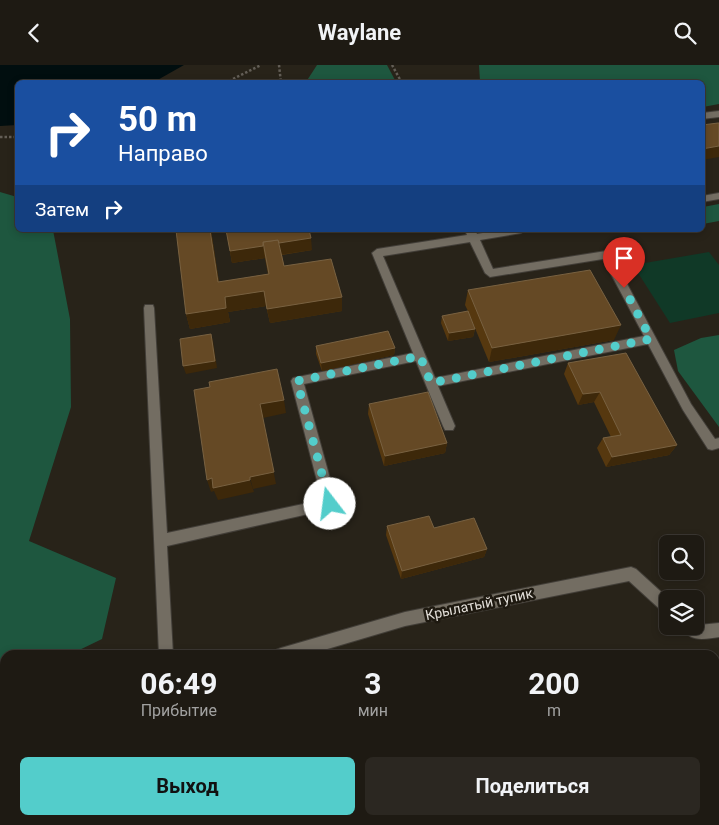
<!DOCTYPE html>
<html lang="ru">
<meta charset="utf-8">
<style>
body{margin:0;font-family:Roboto,sans-serif;background:#2b2721;color:#f1f3f6;height:100vh;display:flex;flex-direction:column;font-size:19px;white-space:nowrap}
*{box-sizing:border-box;margin:0}
p{font-size:16px;color:#a1a1a0}
.icon{flex:none;width:28px;height:28px;fill:none;stroke:currentColor;stroke-width:2;stroke-linecap:round;stroke-linejoin:round}
.map{position:relative;flex:1;overflow:hidden}
.details{position:absolute;left:0px;top:585px;width:720px;height:175px;display:flex;flex-direction:column;background:#1e1a13;border-radius:15px 15px 0 0;box-shadow:0 2px 8px #0003,0 0 0 1px #3c3833}
.details>*{flex:none}
.guide{position:absolute;left:15px;top:15px;width:690px;height:152px;border-radius:8px;box-shadow:0 2px 8px #0003,0 0 0 1px #3c3833;background:#1a4fa0;color:#fff;overflow:hidden}
.fabs{position:absolute;left:659px;top:470px;display:grid;gap:10px}
.fabs a{display:grid;place-items:center;width:45px;height:45px;border-radius:8px;background:#1e1a13;box-shadow:0 2px 8px #0003,0 0 0 1px #3c3833;font-size:25px}
.pin{position:absolute;display:grid;place-items:center;width:42px;height:42px;color:#fff;margin:-51px -21px;border-radius:50% 50% 50% 0;rotate:-45deg;box-shadow:0 0 5px #0007}
.pin .icon{rotate:45deg}
.me{position:absolute;width:55px;margin:-28px;rotate:345deg;stroke-linejoin:round;filter:drop-shadow(0 0 4px #0008)}
.turn{display:flex;align-items:center;gap:18px;height:105px;padding:0 20px;font-size:22px}
.turn .icon{width:65px;height:65px;stroke-width:2.5}
.turn b{display:block;font-size:35px;line-height:42px}
.then{display:flex;align-items:center;height:48px;padding:0 20px;background:#0003;gap:10px;font-size:19px}
.eta{display:flex;justify-content:space-evenly;align-items:center;height:85px;text-align:center}
.eta b{font-size:30px;font-weight:700;line-height:35px}
.button{display:flex;gap:10px;margin-top:auto;padding:10px 20px}
.button a{flex:1;height:58px;border-radius:8px;background:#53cdcb;color:#111;font-size:20px;font-weight:700;line-height:58px;text-align:center}
.button a+a{background:#2b2721;color:#f1f3f6}
header{display:flex;justify-content:space-between;align-items:center;height:65px;padding:0 20px;background:#1e1a13;font-size:22px;font-weight:700}
.map>svg:first-child{display:block}
</style>
<header><svg class="icon" aria-label="back" viewBox="0 0 24 24"><path d="M15 5l-7 7 7 7"/></svg>Waylane<svg class="icon" aria-label="search" viewBox="0 0 24 24"><circle cx="10" cy="10" r="6"/><path d="M15 15l6 6"/></svg></header>
<div class="map">
<svg width="719" height="760" viewBox="0 0 719 760">
<rect width="100%" height="100%" fill="#282319"/>
<path fill="#103927" d="M709 187 719 200V248L670 258 633 200Z"/>
<g fill="#1e573f">
<path d="M317 0H387L396 17H306Z"/>
<path d="M479 0H719V39L703 42 702 18 464 17 480 16Z"/>
<path d="M0 127 17 132 18 165H53L70 254 71 342 29 476 116 513 102 574 69 590H5V621L0 623Z"/>
<path d="M719 139V156L703 159V142Z"/>
<path d="M719 270V362L678 306 674 285 701 273Z"/>
</g>
<path fill="#010e0f" d="M0 0H184L154 17 18 18 17 60 0 61Z"/>
<g fill="none" stroke-linecap="round" stroke-linejoin="round">
<defs>
<g id="minor">
<path d="M719 46V52L702 54V48Z"/>
<path d="M719 128V134L702 137V131Z"/>
<path d="M465 165H475L477 169 500 165H526L521 168 480 175 493 204 606 186 610 187 691 339 715 374 719 373V383L712 385 708 384 683 345 648 279 438 321 455 361 453 365H445L443 361 416 296 304 319 337 439 335 443 167 481 173 590H159L144 243 145 240H153L154 243 167 468 322 435 291 316 293 313 413 288 372 188 377 184 467 170ZM470 177 485 208 490 212 603 194 644 271 435 313 383 191Z"/>
<path d="M631 502 636 504 669 534H668V549L663 547 629 516 405 561 307 590H274L276 585 281 583 405 547Z"/>
<path d="M695 557 699 560 719 558V572C704 574 689 578 682 561H695Z"/>
<path d="M5 640V656L0 657V641Z"/>
<path d="M168 755H184L185 760H169Z"/>
</g>
</defs>
<use href="#minor" stroke="#423e38" stroke-width="2"/>
<g stroke="#635e56" stroke-width="2.5" stroke-dasharray="2.5 2" stroke-linecap="butt">
<path d="M279 0 281 18"/>
<path d="M392 0 402 18"/>
<path d="M225 18 261 0"/>
<path d="M0 72H18"/>
</g>
<use href="#minor" fill="#736d62" fill-rule="evenodd"/>
</g>
<g fill="#56380f">
<path d="M176 165H211L219 217 268 209 265 193 232 198 226 165 312 185 282 190 284 201 342 246 270 258 266 241 228 247 230 257 190 264 186 249Z"/>
<path d="M468 225 614 275 489 297 470 251 475 264 473 272 448 276 441 258 442 251 468 246 465 240Z"/>
<path d="M316 281 395 283 394 290 322 306 316 289Z"/>
<path d="M568 298 677 380 669 390 606 402 597 383 603 373 611 372 594 337 578 340 564 309Z"/>
<path d="M369 339 447 378 445 388 384 401 368 349Z"/>
<path d="M387 461 434 463 487 484 484 492 401 514 386 470Z"/>
</g>
<g fill="#3d280a">
<path d="M719 81V92L702 95V84Z"/>
<path d="M210 165H211L221 232 218 217Z"/>
<path d="M311 173 312 185 266 192 263 181Z"/>
<path d="M263 181 265 193 232 198 230 186Z"/>
<path d="M264 226 266 241 228 247 230 257 190 264 186 249 225 232Z"/>
<path d="M342 232V246L270 258 267 244Z"/>
<path d="M621 260 614 275 489 297 492 283Z"/>
<path d="M475 264 473 272 448 276 449 268Z"/>
<path d="M211 269 213 276 217 303 186 309 183 301Z"/>
<path d="M395 283 394 290 322 306 321 298Z"/>
<path d="M600 327 594 337 578 340 583 329Z"/>
<path d="M284 335 286 348 263 353 276 419 253 424 250 412 260 339Z"/>
<path d="M447 378 445 388 384 401 385 391Z"/>
<path d="M677 380 669 390 606 402 612 392Z"/>
<path d="M212 413 250 415 254 427 218 435 214 426 211 427 207 415Z"/>
<path d="M487 484 484 492 401 514 402 506Z"/>
<path d="M142 755H148L149 760H142Z"/>
</g>
<g fill="#654925" stroke="#786141">
<path d="M718 58H719V81L702 84V60Z"/>
<path d="M176 165H210L218 217 269 209 263 177 278 175 284 201 331 194 342 232 267 244 264 226 225 232 226 243 186 249Z"/>
<path d="M226 165H309L311 173 279 178 278 175 263 177V181L230 186Z"/>
<path d="M590 205 621 260 492 283 468 225Z"/>
<path d="M468 246 475 264 449 268 442 251Z"/>
<path d="M388 266 395 283 321 298 316 281Z"/>
<path d="M211 269 215 296 183 301 180 274Z"/>
<path d="M626 288 677 380 612 392 603 373 621 370 600 327 583 329 568 298Z"/>
<path d="M277 304 284 335 260 339 274 407 250 412V415L213 423 212 413 207 415 194 325 210 322 209 317Z"/>
<path d="M428 327 447 378 385 391 369 339Z"/>
<path d="M429 451 434 463 474 453 487 484 402 506 387 461Z"/>
<path d="M719 645V732L715 733V646Z"/>
<path d="M5 730V755H142V760H0V732Z"/>
</g>
<g fill="none" stroke-linecap="round" stroke-linejoin="round">
<path stroke="#53cdcb" stroke-width="9" stroke-dasharray="0 16.2" d="M330 439 297 316 420 291 431 318 651 274 624 223"/>
</g>
<g text-anchor="middle" dominant-baseline="central" stroke-width="5" stroke-linejoin="round" paint-order="stroke">
<g font-size="14" fill="#e2ded8" stroke="#1e1910">
<text transform="translate(479 539) rotate(-12)">Крылатый тупик</text>
</g>
</g>
</svg>
<div class="fabs">
<a><svg class="icon" aria-label="search" viewBox="0 0 24 24"><circle cx="10" cy="10" r="6"/><path d="M15 15l6 6"/></svg></a>
<a><svg class="icon" aria-label="layers" viewBox="0 0 24 24"><path d="M12 4l9 5-9 5-9-5zM3 14l9 5 9-5"/></svg></a>
</div>
<div class="pin" style="left:624px;top:223px;background:#d93025"><svg class="icon" aria-label="arrive" viewBox="0 0 24 24"><path d="M6 21V4h12l-3 4 3 4H6"/></svg></div>
<svg class="me" style="left:330px;top:439px" viewBox="-20 -20 40 40"><circle r="19" fill="#fff"/><path d="M0-13L10 11 0 6-10 11z" fill="#53cdcb"/></svg>
<div class="guide">
<div class="turn"><svg class="icon" aria-label="right" viewBox="0 0 24 24"><path d="M7 20v-9h11M14 6l5 5-5 5"/></svg><div><b>50 m</b>Направо</div></div>
<div class="then">Затем<svg class="icon" aria-label="right" viewBox="0 0 24 24"><path d="M7 20v-9h11M14 6l5 5-5 5"/></svg></div>
</div>
<section class="details">
<div class="eta">
<div><b>06:49</b><p>Прибытие</p></div>
<div><b>3</b><p>мин</p></div>
<div><b>200</b><p>m</p></div>
</div>
<div class="button"><a>Выход</a><a>Поделиться</a></div>
</section>
</div>
